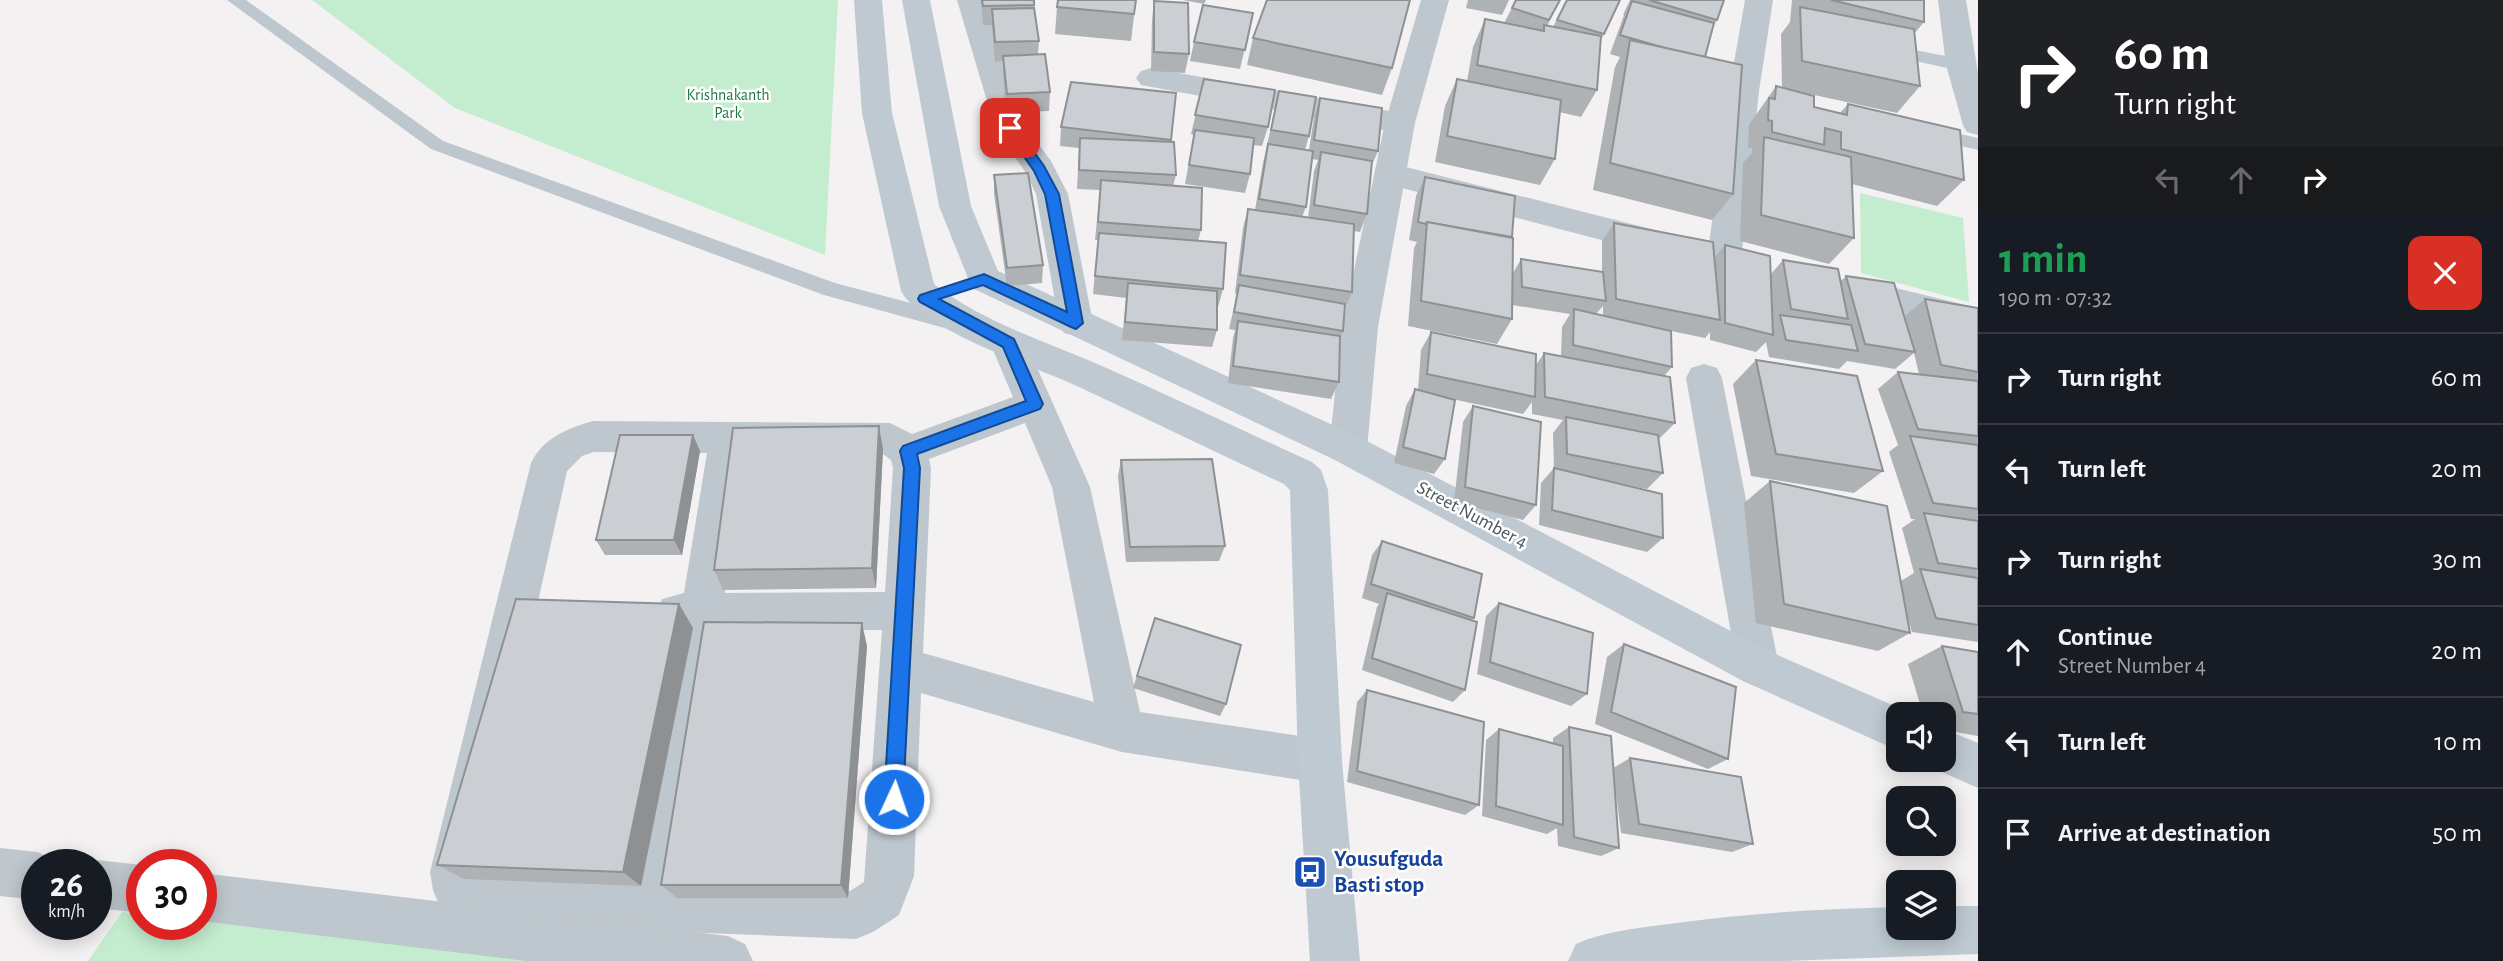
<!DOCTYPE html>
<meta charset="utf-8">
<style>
body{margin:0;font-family:"Alegreya Sans",sans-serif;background:#242831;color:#f1f3f6;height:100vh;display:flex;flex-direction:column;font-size:26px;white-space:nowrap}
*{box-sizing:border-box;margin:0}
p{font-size:23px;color:#9ea1a6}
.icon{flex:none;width:38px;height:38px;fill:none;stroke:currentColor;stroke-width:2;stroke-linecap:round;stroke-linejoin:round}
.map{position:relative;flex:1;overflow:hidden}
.drawer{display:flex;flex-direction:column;background:#171b24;width:525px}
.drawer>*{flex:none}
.top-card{background:#202124;color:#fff;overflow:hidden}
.buttons{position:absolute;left:1886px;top:702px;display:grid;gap:14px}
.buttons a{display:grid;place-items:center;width:70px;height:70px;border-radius:14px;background:#171b24;box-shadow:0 4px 18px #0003;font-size:35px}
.speed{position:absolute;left:21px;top:849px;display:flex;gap:14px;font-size:35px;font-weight:700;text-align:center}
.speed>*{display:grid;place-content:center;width:91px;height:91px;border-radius:50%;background:#171b24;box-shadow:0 4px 18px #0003;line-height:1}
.speed small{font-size:18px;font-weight:400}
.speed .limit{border:10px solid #d22;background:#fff;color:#111}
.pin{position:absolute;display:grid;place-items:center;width:60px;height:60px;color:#fff;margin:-30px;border-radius:14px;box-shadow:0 4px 10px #0006}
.me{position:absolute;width:77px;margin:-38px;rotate:3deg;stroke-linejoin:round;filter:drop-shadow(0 0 5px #0008)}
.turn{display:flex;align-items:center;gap:24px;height:147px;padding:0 21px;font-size:32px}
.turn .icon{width:91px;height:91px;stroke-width:2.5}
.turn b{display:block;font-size:49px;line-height:60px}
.lanes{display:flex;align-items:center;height:66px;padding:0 21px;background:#0003;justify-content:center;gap:35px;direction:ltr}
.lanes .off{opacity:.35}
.round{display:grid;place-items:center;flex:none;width:74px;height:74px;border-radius:14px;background:#242831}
.overview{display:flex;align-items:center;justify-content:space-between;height:119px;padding:0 21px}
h1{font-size:42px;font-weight:700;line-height:52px;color:#1e9e55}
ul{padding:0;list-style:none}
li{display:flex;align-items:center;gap:21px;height:91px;padding:0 21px;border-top:2px solid #363941}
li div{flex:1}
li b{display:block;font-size:26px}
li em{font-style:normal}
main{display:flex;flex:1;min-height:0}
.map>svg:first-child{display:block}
</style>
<main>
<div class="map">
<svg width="1978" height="961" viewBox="0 0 1978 961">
<rect width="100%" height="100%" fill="#f3f1f2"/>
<g fill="#c4edcf">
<path d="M312 0H838L825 255 455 108Z"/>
<path d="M1860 193 1963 218 1969 302 1861 273Z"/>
<path d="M122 912 142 914V924H201V920L608 961H88Z"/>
</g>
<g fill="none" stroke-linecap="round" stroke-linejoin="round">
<g fill="#bec7cd" fill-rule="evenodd">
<path d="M227 0H246L443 141 835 283 952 314 959 316 962 322 959 328 952 330 824 295 431 149Z"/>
<path d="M1889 45 1961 59 1970 65 1961 71 1883 54 1880 50 1883 46Z"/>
<path d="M1930 127 1978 138V150L1924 137 1921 133 1924 129Z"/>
</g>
<g fill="#bec7cd" fill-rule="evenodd">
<path d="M957 0H985L1025 126 1051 161 1068 194 1093 323 1088 333 1076 336 1064 333 1059 323 1036 194 1026 173 995 128Z"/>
<path d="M1745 0H1773L1759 91 1741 260 1736 269 1724 272 1712 269 1707 260 1729 91Z"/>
<path d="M1938 0H1966L1978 73V135L1967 132 1963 125 1946 65Z"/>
<path d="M1151 68 1400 113 1411 116 1415 123 1411 130 1400 133 1141 85 1136 78 1141 71Z"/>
<path d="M1390 163 1659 231 1671 234 1676 243 1671 252 1659 255 1379 182 1374 174 1379 166Z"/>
<path d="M1850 277 1978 308V334L1838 299 1833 290 1838 281Z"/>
<path d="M1008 329 1021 333 1026 343 1090 487 1140 712 1320 739 1336 745 1342 761 1336 777 1320 783 1122 752 921 693 914 876 899 915 873 932 856 939 479 924 440 907 433 890 430 872 531 463C544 437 567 429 593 421L890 423 912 434 1013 397 990 343 995 333ZM1025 423 1052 487 1094 702 923 653 931 468 929 459ZM594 452 707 453 684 593 662 599 656 612 662 625 677 631 636 882 480 876 478 872 567 471 582 456ZM744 453 883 454 891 460 893 468 885 592 725 593ZM882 630 864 882 850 891 683 884 719 631Z"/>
<path d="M1704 364 1717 368 1722 378 1779 667 1773 681 1758 687 1743 681 1737 667 1686 378 1691 368Z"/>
</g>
<g fill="#bec7cd" fill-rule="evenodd">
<path d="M1421 0H1449L1415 123 1378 327 1367 449 1361 460 1348 465 1335 460 1329 449 1342 327 1385 123Z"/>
<path d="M0 848 37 852 54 859 56 864H37V900L0 896Z"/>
<path d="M96 860 142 865V913L96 908V864H86Z"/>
<path d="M201 873 728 936 745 944 753 961H527L201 921Z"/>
</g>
<g fill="#bec9d1" fill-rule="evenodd">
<path d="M854 0H882L892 113 934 284C984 323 1045 341 1102 366 1172 397 1242 430 1312 462L1321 470 1328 490 1342 761 1360 961H1310L1298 761 1290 490 1284 484C1215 452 1146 418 1077 386 1035 367 922 330 901 291L862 113Z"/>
<path d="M902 0H930L971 206 998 271 1361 438 1773 653 1913 714H1899V751L1743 681 1335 460 972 288 939 206Z"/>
<path d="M1944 729 1978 743V788L1928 766 1925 760H1944Z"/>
<path d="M1944 906H1978V954L1784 961H1568L1576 944C1605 931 1638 928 1669 924 1745 913 1822 909 1899 907V928H1944Z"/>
</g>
</g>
<g fill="#afb2b5" fill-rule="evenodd">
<path d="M981 0H1034L1039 41 1038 54 1050 92 1049 111 1006 113 1003 75V61L995 62 992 25H983Z"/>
<path d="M1136 0 1131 41 1055 34 1057 7Z"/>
<path d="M1183 0H1206L1204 4Z"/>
<path d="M1468 0H1509L1502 15 1466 8Z"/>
<path d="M1560 0 1547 26 1553 27 1567 0H1620L1601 40 1597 90 1581 117 1559 112 1555 159 1540 185 1435 162 1445 106 1457 79 1467 81 1473 47 1485 19 1504 23 1512 8Z"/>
<path d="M1630 0H1724L1717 20 1712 28 1705 57 1733 194 1712 220 1593 190 1615 67 1620 57 1610 54 1624 15H1623Z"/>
<path d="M1792 0H1924V22L1914 34 1920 86 1897 113 1805 93 1814 107 1840 113 1848 104 1964 180 1937 206 1852 184 1854 238 1829 264 1740 241 1743 163 1752 153V148L1748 147 1749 125 1776 86 1782 88 1781 34 1790 22Z"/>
<path d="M1154 1 1189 54 1185 73 1151 71 1152 20Z"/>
<path d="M1253 13 1240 69 1190 61 1194 42Z"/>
<path d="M1253 38 1392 68 1382 95 1247 65Z"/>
<path d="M1204 79 1268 127 1262 146 1253 145 1250 174 1245 193 1185 184 1194 135 1191 134Z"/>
<path d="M1279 91 1309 136 1305 150H1309L1314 117 1320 98 1378 151 1371 167 1367 214 1360 232 1354 231 1352 292 1345 309 1343 331 1340 338 1339 382 1331 399 1228 383 1233 338 1235 330 1229 329 1237 294 1235 293 1243 228 1248 209 1255 210 1263 163ZM1312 159 1318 160 1314 171 1308 218 1302 217 1306 207Z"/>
<path d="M1176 93 1171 142 1176 175 1173 186 1201 230 1198 241 1223 289 1218 307H1217V330L1212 347 1122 340 1126 298 1093 294 1098 240H1095L1100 190 1077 189 1079 148 1060 146 1061 127Z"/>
<path d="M994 175 1043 265 1042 283 1007 286 994 194Z"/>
<path d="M1425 177 1512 237 1513 273 1521 259 1602 272V241L1614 223 1715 257 1725 245 1771 274 1783 260 1840 282 1846 276 1909 331 1905 316 1925 299 1978 308V642L1912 632 1907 615 1910 633 1878 651 1756 623 1744 503 1770 481 1901 581 1914 573 1902 528 1915 519H1911L1889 452 1898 445 1878 389 1898 372 1919 374 1914 353 1895 369 1847 361 1839 369 1769 357 1766 342 1756 352 1710 340V332L1705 338 1652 327 1672 367 1664 376 1675 423 1659 439 1663 473 1647 489 1617 483 1663 538 1647 552 1539 525 1541 483 1554 468 1553 433 1563 420 1532 414V402L1523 414 1447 398 1445 459 1434 474 1394 463 1406 406 1415 389 1418 390 1421 350 1431 332 1536 365 1544 353 1561 357 1562 327 1570 314 1512 305V319L1497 344 1408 326 1414 248 1417 242 1409 240 1416 196ZM1603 306V316L1596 314Z"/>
<path d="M1756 360 1883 471 1854 493 1751 476 1733 384Z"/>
<path d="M1473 406 1536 505 1523 520 1454 502 1463 422Z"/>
<path d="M693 435 700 451 682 555H605L596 540Z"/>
<path d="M883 449 876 588 723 590 714 570Z"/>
<path d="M1121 460 1225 546 1219 561 1126 562 1118 476Z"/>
<path d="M1382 541 1474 618 1472 620 1465 690 1453 702 1362 670 1377 607 1379 604 1362 598 1372 555Z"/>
<path d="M1499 603 1587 694 1571 706 1477 674 1486 616Z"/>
<path d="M679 604 693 628 641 886 464 879 437 865Z"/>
<path d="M1155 618 1226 704 1220 716 1133 688Z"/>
<path d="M1624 644 1728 759 1708 769 1595 724 1607 657Z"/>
<path d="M867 646 848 898H677L661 885Z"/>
<path d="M1942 646 1978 652V736L1944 730V714H1923L1908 664Z"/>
<path d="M1367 690 1479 805 1465 815 1347 782 1357 702Z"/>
<path d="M1569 727 1613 768 1630 758 1753 844 1732 852 1621 833 1613 771 1619 848 1601 856 1558 846 1557 828 1547 834 1482 816 1486 740 1499 729 1553 743V738Z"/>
</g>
<g fill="#8e9194">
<path d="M879 426 883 449 876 588 872 568Z"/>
<path d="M693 435 700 451 682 555 674 540Z"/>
<path d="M679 604 693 628 641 886 623 872Z"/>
<path d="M862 623 867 646 848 898 841 885Z"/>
</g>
<g fill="#cbcfd3" stroke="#8e9194" stroke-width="2">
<path d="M982 0H1034V5L983 6Z"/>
<path d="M1058 0H1136L1134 14 1057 7Z"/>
<path d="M1267 0H1410L1392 68 1253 38Z"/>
<path d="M1516 0H1560L1549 20 1512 8Z"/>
<path d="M1567 0H1620L1604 34 1557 20Z"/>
<path d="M1649 0H1724L1717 20Z"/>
<path d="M1831 0H1924V22Z"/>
<path d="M1154 1 1188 3 1189 54 1154 52Z"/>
<path d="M1632 1 1714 23 1705 57 1665 48 1620 35Z"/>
<path d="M1203 5 1253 13 1245 50 1194 42Z"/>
<path d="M1800 7 1914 29 1920 86 1802 61Z"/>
<path d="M1034 8 1039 41 995 42 992 9Z"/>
<path d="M1485 19 1544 31V25L1601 36 1597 90 1477 65Z"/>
<path d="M1630 40 1742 65 1733 194 1610 163Z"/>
<path d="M1045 54 1050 92 1007 94 1003 56Z"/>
<path d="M1204 79 1275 90 1268 127 1195 115Z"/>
<path d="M1457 79 1561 100 1555 159 1447 136Z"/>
<path d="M1071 82 1176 93 1171 140 1061 127Z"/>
<path d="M1776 86 1814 96V107L1847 115 1848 104 1960 130 1964 180 1841 149V132L1825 128 1824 145 1772 132V121L1768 120 1769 98 1775 99Z"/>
<path d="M1279 91 1316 97 1309 136 1271 130Z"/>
<path d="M1320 98 1382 108 1378 151 1314 140Z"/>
<path d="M1195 130 1254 138 1250 174 1189 165Z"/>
<path d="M1764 137 1851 157 1854 238 1761 215Z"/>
<path d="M1080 138 1174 142 1176 175 1079 170Z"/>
<path d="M1268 144 1313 151 1306 207 1259 199Z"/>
<path d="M1321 152 1372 161 1367 214 1314 205Z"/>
<path d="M1028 173 1043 265 1007 268 994 175Z"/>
<path d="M1425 177 1515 196 1512 237 1427 222 1426 224 1418 222Z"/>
<path d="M1101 180 1202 188 1201 230 1098 222Z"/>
<path d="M1248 209 1354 224 1352 292 1240 275Z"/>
<path d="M1427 222 1513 238 1512 319 1421 301Z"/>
<path d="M1614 223 1713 242 1720 320 1616 299Z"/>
<path d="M1099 233 1226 243 1223 289 1095 276Z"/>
<path d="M1725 245 1770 256 1773 335 1725 323Z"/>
<path d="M1521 259 1603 272 1606 301 1522 287Z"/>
<path d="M1783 260 1838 269 1848 319 1791 309Z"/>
<path d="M1846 276 1894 283 1915 352 1865 344Z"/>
<path d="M1128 283 1217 291V330L1125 322Z"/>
<path d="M1239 285 1345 304 1343 331 1234 312Z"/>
<path d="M1925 299 1978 308V372L1941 365Z"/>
<path d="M1574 309 1671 331 1672 367 1573 345Z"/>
<path d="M1780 315 1851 325 1858 351 1786 340Z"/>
<path d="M1238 321 1340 336 1339 382 1233 366Z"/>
<path d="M1431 332 1536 354 1535 397 1427 374Z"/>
<path d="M1544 353 1670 377 1675 423 1545 397Z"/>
<path d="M1756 360 1857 376 1883 471 1776 454Z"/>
<path d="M1898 372 1978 381V436L1918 429Z"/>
<path d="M1415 389 1455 400 1445 459 1403 447Z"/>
<path d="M1473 406 1541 422 1536 505 1465 487Z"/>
<path d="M1566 417 1658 435 1663 473 1567 454Z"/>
<path d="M879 426 872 568 714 570 733 428Z"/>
<path d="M620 435H693L674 540H596Z"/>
<path d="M1910 436 1978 445V509L1933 503Z"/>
<path d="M1212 459 1225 546 1130 547 1121 460Z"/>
<path d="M1554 468 1662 494 1663 538 1552 510Z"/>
<path d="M1770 481 1887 506 1910 633 1784 604Z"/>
<path d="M1924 513 1978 521V569L1938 563Z"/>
<path d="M1382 541 1482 574 1474 618 1371 584Z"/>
<path d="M1920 569 1978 578V625L1936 618Z"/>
<path d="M1387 593 1477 622 1465 690 1372 658Z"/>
<path d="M516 599 679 604 623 872 437 865Z"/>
<path d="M1499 603 1593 633 1587 694 1490 662Z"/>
<path d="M1155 618 1241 645 1226 704 1137 676Z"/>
<path d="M704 622 862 623 841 885H661Z"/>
<path d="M1624 644 1736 687 1728 759 1611 712Z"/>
<path d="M1942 646 1978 652V714L1963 712Z"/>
<path d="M1367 690 1484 722 1479 805 1357 771Z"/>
<path d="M1569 727 1611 736 1619 848 1574 837Z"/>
<path d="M1499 729 1563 746V825L1496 806Z"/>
<path d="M1630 758 1741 777 1753 844 1639 824Z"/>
</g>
<path fill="#1a73e8" stroke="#114b97" stroke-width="2" d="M1010 123 1015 125 1044 166 1059 194 1083 323 1076 329 1071 327 983 285 939 299 1014 339 1043 404 1040 409 917 454 920 468 903 799 901 806 894 808 887 806 884 799 904 468 900 451 903 446 1026 401 1003 347 920 302 918 299 920 295 984 274 1067 312 1045 194 1034 171 1004 128Z"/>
<defs>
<symbol id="bus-square" viewBox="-11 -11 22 22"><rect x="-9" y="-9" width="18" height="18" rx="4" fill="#1a4fb4" stroke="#fff"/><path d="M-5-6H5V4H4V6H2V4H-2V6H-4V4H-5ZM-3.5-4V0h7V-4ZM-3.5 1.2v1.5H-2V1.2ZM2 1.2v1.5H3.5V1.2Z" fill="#fff"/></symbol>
</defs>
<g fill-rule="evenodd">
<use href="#bus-square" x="1291" y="853" width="38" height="38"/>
</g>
<g text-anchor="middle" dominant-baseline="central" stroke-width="5" stroke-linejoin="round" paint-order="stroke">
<g font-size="16" fill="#1e7b43" stroke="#fff">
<text x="728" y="95">Krishnakanth<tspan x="728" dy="18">Park</tspan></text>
</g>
<g font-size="19" fill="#4a565d" stroke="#fff">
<text transform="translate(1472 515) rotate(28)">Street Number 4</text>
</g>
<g font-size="23" font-weight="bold" fill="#164399" stroke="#fff" text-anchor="start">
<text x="1334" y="859">Yousufguda<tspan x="1334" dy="26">Basti stop</tspan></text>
</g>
</g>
</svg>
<div class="buttons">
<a><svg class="icon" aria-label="sound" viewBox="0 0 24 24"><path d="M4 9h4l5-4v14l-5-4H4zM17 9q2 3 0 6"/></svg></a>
<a><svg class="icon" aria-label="search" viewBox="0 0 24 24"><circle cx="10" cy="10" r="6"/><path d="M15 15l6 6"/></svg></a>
<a><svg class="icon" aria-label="layers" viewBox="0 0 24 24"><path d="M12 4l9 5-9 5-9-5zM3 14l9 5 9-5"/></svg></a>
</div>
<div class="speed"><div>26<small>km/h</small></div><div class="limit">30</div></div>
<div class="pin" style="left:1010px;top:128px;background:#d93025"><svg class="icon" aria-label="arrive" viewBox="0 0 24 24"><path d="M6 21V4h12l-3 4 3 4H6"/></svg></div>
<svg class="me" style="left:894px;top:799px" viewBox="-20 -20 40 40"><circle r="17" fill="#1a73e8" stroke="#fff" stroke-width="3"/><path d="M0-11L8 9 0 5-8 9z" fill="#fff"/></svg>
</div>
<section class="drawer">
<div class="top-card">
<div class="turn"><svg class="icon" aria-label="right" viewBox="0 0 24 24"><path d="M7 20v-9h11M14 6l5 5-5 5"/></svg><div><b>60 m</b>Turn right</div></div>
<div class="lanes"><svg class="icon off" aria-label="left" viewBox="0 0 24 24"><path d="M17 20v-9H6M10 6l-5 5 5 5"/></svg><svg class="icon off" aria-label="ahead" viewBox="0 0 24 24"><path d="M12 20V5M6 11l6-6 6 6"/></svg><svg class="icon" aria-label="right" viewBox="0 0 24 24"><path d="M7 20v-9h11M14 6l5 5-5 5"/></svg></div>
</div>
<div class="overview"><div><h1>1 min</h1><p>190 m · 07:32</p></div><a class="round" style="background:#d93025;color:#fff"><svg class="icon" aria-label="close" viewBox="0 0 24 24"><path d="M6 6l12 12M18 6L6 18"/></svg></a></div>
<ul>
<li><svg class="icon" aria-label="right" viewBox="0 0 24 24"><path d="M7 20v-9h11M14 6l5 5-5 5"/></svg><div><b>Turn right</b></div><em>60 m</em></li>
<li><svg class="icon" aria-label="left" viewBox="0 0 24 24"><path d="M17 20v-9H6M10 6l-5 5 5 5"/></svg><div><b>Turn left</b></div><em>20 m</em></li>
<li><svg class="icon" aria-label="right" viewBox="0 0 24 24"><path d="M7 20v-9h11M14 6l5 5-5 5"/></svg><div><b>Turn right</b></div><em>30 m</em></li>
<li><svg class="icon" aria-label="ahead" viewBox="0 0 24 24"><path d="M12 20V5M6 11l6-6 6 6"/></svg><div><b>Continue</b><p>Street Number 4</p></div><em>20 m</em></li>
<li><svg class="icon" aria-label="left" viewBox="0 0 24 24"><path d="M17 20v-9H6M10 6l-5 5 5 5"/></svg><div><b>Turn left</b></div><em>10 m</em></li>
<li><svg class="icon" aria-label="arrive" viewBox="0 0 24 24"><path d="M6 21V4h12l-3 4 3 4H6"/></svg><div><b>Arrive at destination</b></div><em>50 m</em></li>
</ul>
</section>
</main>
